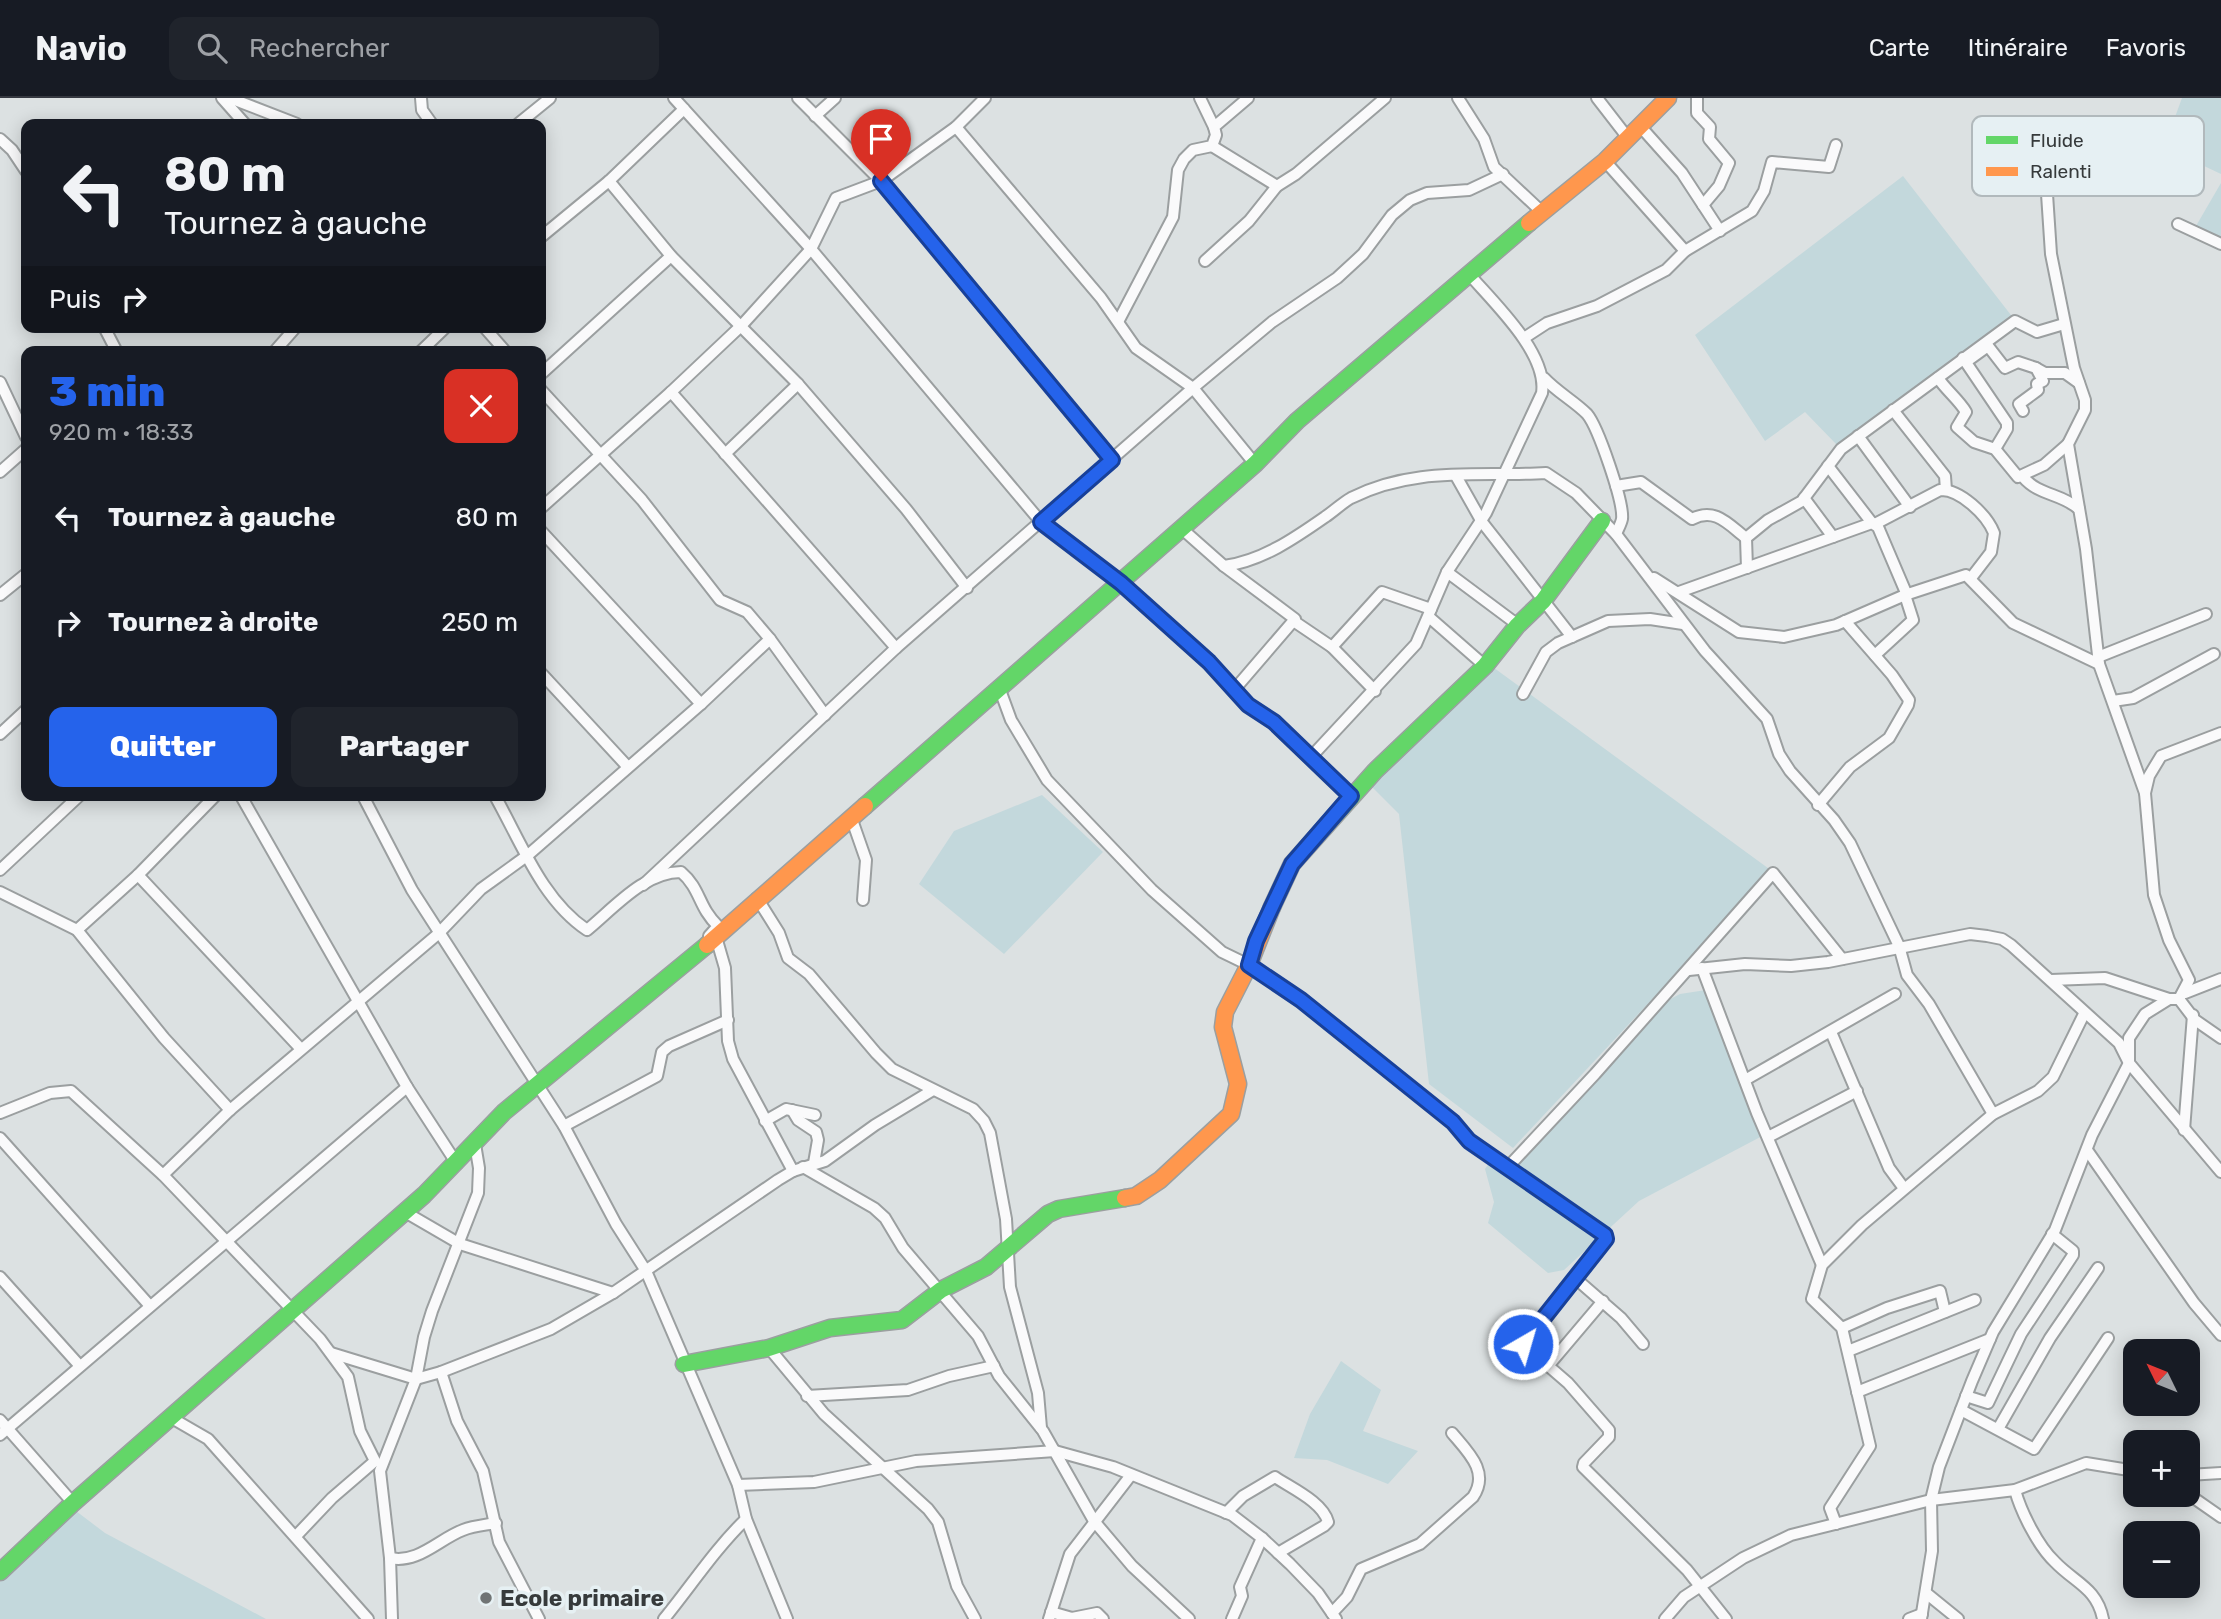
<!DOCTYPE html>
<html lang="fr">
<meta charset="utf-8">
<style>
body{margin:0;font-family:Rubik,sans-serif;background:#20242c;color:#f1f3f6;height:100vh;display:flex;flex-direction:column;font-size:26px;white-space:nowrap}
*{box-sizing:border-box;margin:0}
p{font-size:23px;color:#9ea1a6}
.icon{flex:none;width:38px;height:38px;fill:none;stroke:currentColor;stroke-width:2;stroke-linecap:round;stroke-linejoin:round}
.map{position:relative;flex:1;overflow:hidden}
.side{position:absolute;left:21px;top:248px;width:525px;height:455px;display:flex;flex-direction:column;background:#171b24;border-radius:14px;box-shadow:0 4px 18px #0003}
.side>*{flex:none}
.hud{position:absolute;left:21px;top:21px;width:525px;height:214px;border-radius:14px;box-shadow:0 4px 18px #0003;background:#171b24;color:#f1f3f6;overflow:hidden}
.needle{width:46px;rotate:313deg}
.fabs{position:absolute;left:2123px;top:1241px;display:grid;gap:14px}
.fabs a{display:grid;place-items:center;width:77px;height:77px;border-radius:14px;background:#171b24;box-shadow:0 4px 18px #0003;font-size:35px}
.pin{position:absolute;display:grid;place-items:center;width:60px;height:60px;color:#fff;margin:-72px -30px;border-radius:50% 50% 50% 0;rotate:-45deg;box-shadow:0 0 7px #0007}
.pin .icon{rotate:45deg}
.me{position:absolute;width:77px;margin:-38px;rotate:38deg;stroke-linejoin:round;filter:drop-shadow(0 0 5px #0008)}
.turn{display:flex;align-items:center;gap:24px;height:147px;padding:0 28px;font-size:32px}
.turn .icon{width:91px;height:91px;stroke-width:2.5}
.turn b{display:block;font-size:49px;line-height:60px}
.then{display:flex;align-items:center;height:66px;padding:0 28px;background:#0003;gap:14px;font-size:26px}
.round{display:grid;place-items:center;flex:none;width:74px;height:74px;border-radius:14px;background:#20242c}
.summary{display:flex;align-items:center;justify-content:space-between;height:119px;padding:0 28px}
h1{font-size:42px;font-weight:800;line-height:52px;color:#2563eb}
.primary-button{display:flex;gap:14px;margin-top:auto;padding:14px 28px}
.primary-button a{flex:1;height:80px;border-radius:14px;background:#2563eb;color:#fff;font-size:28px;font-weight:800;line-height:80px;text-align:center}
.primary-button a+a{background:#20242c;color:#f1f3f6}
ul{padding:0;list-style:none}
li{display:flex;align-items:center;gap:21px;height:105px;padding:0 28px}
li div{flex:1}
li b{display:block;font-size:26px}
li em{font-style:normal}
header{display:flex;align-items:center;gap:42px;box-sizing:border-box;height:98px;padding:0 35px;background:#171b24;border-bottom:2px solid #363941}
header strong{font-size:33px}
nav{display:flex;gap:38px;margin-inline-start:auto;font-size:24px}
.search{width:490px;height:63px;background:#20242c;display:flex;align-items:center;gap:18px;box-sizing:border-box;padding:0 24px;border-radius:14px;color:#9ea1a6;font-size:26px}
.map>svg:first-child{display:block}
</style>
<header>
<strong>Navio</strong>
<div class="search"><svg class="icon" aria-label="search" viewBox="0 0 24 24"><circle cx="10" cy="10" r="6"/><path d="M15 15l6 6"/></svg>Rechercher</div>
<nav><a>Carte</a><a>Itinéraire</a><a>Favoris</a></nav>
</header>
<div class="map">
<svg width="2221" height="1521" viewBox="0 0 2221 1521">
<rect width="100%" height="100%" fill="#dce1e2"/>
<g fill="#c3d8dc">
<path d="M2182 0H2221V76L2164 49Z"/>
<path d="M1903 78 2014 221 1837 347 1805 314 1765 343 1695 237Z"/>
<path d="M2221 85V150L2196 136V128Z"/>
<path d="M1490 567 1772 773 1513 1050 1429 986 1399 716 1367 684Z"/>
<path d="M1042 697 1103 754 1004 856 919 786 954 733Z"/>
<path d="M1706 892 1766 1036 1639 1103 1564 1172 1548 1175 1488 1125 1494 1104 1485 1071 1495 1056 1505 1058 1516 1066 1663 905 1680 896Z"/>
<path d="M1341 1263 1381 1292 1363 1333 1418 1353 1388 1386 1327 1362 1294 1360 1310 1316Z"/>
<path d="M72 1410 105 1435 266 1521H0V1484Z"/>
</g>
<g fill="none" stroke-linecap="round" stroke-linejoin="round">
<defs>
<g id="street">
<path d="M222 0 245 26"/>
<path d="M230 0 297 26"/>
<path d="M421 0 422 12 432 26"/>
<path d="M674 0 811 151 1041 424 1121 485 1209 564 1248 607 1274 623 1351 698"/>
<path d="M798 0 881 83 1112 362"/>
<path d="M1200 0 1214 29"/>
<path d="M1458 0 1484 41 1494 69 1543 115"/>
<path d="M1597 0 1628 40"/>
<path d="M1697 0V15L1710 29 1709 41 1729 65 1719 88 1703 107"/>
<path d="M815 18 835 0"/>
<path d="M518 26 550 0"/>
<path d="M1640 28 1682 75 1720 133"/>
<path d="M956 29 1101 200 1136 250 1193 290 1255 366"/>
<path d="M0 41 12 52 26 73"/>
<path d="M1212 48 1277 88"/>
<path d="M2044 51 2051 156 2074 270 2085 302V312L2068 346 2086 451 2099 566 2145 695"/>
<path d="M1605 63 1685 153"/>
<path d="M609 83 671 158 798 286 906 411 967 490"/>
<path d="M2178 126 2221 146"/>
<path d="M541 139 609 83 684 11"/>
<path d="M1205 163 1249 123 1277 88 1296 76 1385 0"/>
<path d="M1119 222 1173 119 1178 72 1184 61 1193 52 1212 48 1216 37 1214 29 1248 0"/>
<path d="M104 229 117 254"/>
<path d="M484 229 506 254"/>
<path d="M1524 240 1547 225 1597 208 1666 172 1685 153 1752 113 1764 93 1772 64 1829 69 1836 47"/>
<path d="M274 254 296 229"/>
<path d="M420 254 446 229"/>
<path d="M2036 270 2045 275H2065L2079 285"/>
<path d="M541 276 671 158"/>
<path d="M1544 280C1557 294 1574 303 1587 316 1598 329 1624 404 1622 421 1621 426 1618 431 1616 436"/>
<path d="M1938 280C1946 292 1959 302 1966 314L1957 329 1974 344 1995 351 2018 379 2044 367 2068 346"/>
<path d="M0 284 26 339"/>
<path d="M541 292 642 402 720 502 747 514 770 541 825 617"/>
<path d="M671 294 742 227 811 151 836 100 881 83 956 29 985 0"/>
<path d="M1893 312 1945 378 1946 392"/>
<path d="M1858 338 1910 409"/>
<path d="M1995 351 2007 331V325L1963 260 1970 261 1988 248 2005 270 2018 264 2036 270 2043 283 2037 286 2038 292 2019 306 2023 313"/>
<path d="M725 356 798 286"/>
<path d="M1828 368 1872 425"/>
<path d="M0 374 26 351"/>
<path d="M1456 378 1482 424 1572 539"/>
<path d="M2023 379C2039 398 2061 395 2079 411"/>
<path d="M1616 388 1641 384 1692 421C1715 409 1728 426 1746 440"/>
<path d="M1804 400 1833 439"/>
<path d="M541 410 671 294 896 550"/>
<path d="M1875 426 1940 392C1960 391 1987 417 1994 435L1991 454 1971 480"/>
<path d="M1181 430 1224 468C1262 463 1295 440 1325 419 1334 413 1342 405 1351 400 1414 368 1477 379 1546 375L1576 395 1616 436 1705 553 1767 621 1779 656 1790 673 1834 722 1850 745 1899 848 1907 877 1929 906 1993 1016"/>
<path d="M541 433 701 606"/>
<path d="M1224 468 1295 521 1234 592"/>
<path d="M1747 470 1746 440 1768 422 1802 403 1841 351 2015 223 2037 234 2064 226"/>
<path d="M1447 474 1518 527"/>
<path d="M1654 480 1739 534 1784 539 1836 527 1905 497 1966 477 2013 525 2099 566"/>
<path d="M1679 494 1872 425 1878 429 1907 497"/>
<path d="M0 497 26 476"/>
<path d="M1429 519 1485 568"/>
<path d="M1295 524 1332 549 1375 593"/>
<path d="M1332 549 1382 494 1431 511"/>
<path d="M1875 557 1913 522 1905 497"/>
<path d="M2098 559 2206 516"/>
<path d="M541 575 627 668"/>
<path d="M1000 592 1011 622 1047 682 1152 792 1222 854 1257 871 1301 902 1453 1024 1469 1043 1606 1137V1141L1523 1246 1568 1285 1609 1332V1339L1584 1365 1583 1369 1687 1472 1726 1521"/>
<path d="M1523 596 1546 554 1558 545 1608 523 1650 521 1683 526"/>
<path d="M2113 603 2133 600 2214 556"/>
<path d="M0 636 26 612"/>
<path d="M1311 659 1416 546 1447 474 1486 415 1542 295C1548 255 1493 204 1468 175"/>
<path d="M241 698 407 989 457 1066"/>
<path d="M363 698 412 792 564 1028 616 1126 646 1173 738 1387 746 1421 787 1521"/>
<path d="M495 698C521 744 542 802 587 832 614 810 644 774 681 774 701 791 698 809 718 828L709 838"/>
<path d="M1818 707 1850 669 1889 640 1908 607 1909 602 1892 577 1845 523"/>
<path d="M851 719 866 762 863 802"/>
<path d="M0 772 79 698"/>
<path d="M138 777 300 950"/>
<path d="M643 787 896 550 1193 290 1272 224 1337 180 1363 156 1392 117 1410 102 1427 95 1469 92 1503 76"/>
<path d="M0 794 77 832 164 940 230 1012"/>
<path d="M757 800 779 835 788 860 809 876 876 955 892 971 973 1011 984 1023 990 1035 1006 1121 1010 1189 1038 1295 1041 1330"/>
<path d="M77 832 138 777 215 698"/>
<path d="M716 839 725 870 728 943 733 961 793 1073"/>
<path d="M1702 870 1757 1015 1822 1167"/>
<path d="M1689 872 1745 866 1791 868 1828 864 1970 836 1987 838 2002 841 2011 847 2119 945 2129 965 2221 1074"/>
<path d="M2051 882 2105 880 2169 901H2179L2195 922 2221 940"/>
<path d="M2185 895 2221 881"/>
<path d="M2179 901 2189 882 2169 842 2154 797 2145 695 2149 678 2161 658 2221 635"/>
<path d="M1831 934 1889 1070 1903 1089"/>
<path d="M1745 982 1895 896"/>
<path d="M792 1012 798 1022 816 1034 818 1042 814 1065"/>
<path d="M0 1015 50 995 71 993 163 1077 320 1241 348 1279 360 1333 375 1363 332 1400 296 1438"/>
<path d="M765 1023 786 1011 815 1017"/>
<path d="M564 1028 657 978 662 954 669 948 728 922"/>
<path d="M2184 1032 2193 917"/>
<path d="M1768 1039 1857 993"/>
<path d="M0 1040 150 1208"/>
<path d="M2087 1052 2194 1205 2221 1237"/>
<path d="M803 1069 874 1110 885 1120 903 1150 978 1238 999 1278 1043 1333 1094 1423 1132 1468 1189 1521"/>
<path d="M1508 1069 1595 976 1773 775 1842 861"/>
<path d="M163 1077 230 1012 438 836 481 791 528 757 701 606 770 541"/>
<path d="M405 1114 460 1146 613 1195"/>
<path d="M0 1179 79 1267"/>
<path d="M1575 1180 1621 1220 1643 1246"/>
<path d="M1842 1230 1887 1210 1940 1193 1945 1214"/>
<path d="M769 1250 824 1316 928 1411 938 1424 957 1488 975 1521"/>
<path d="M1848 1253 1975 1202"/>
<path d="M331 1255 416 1281 441 1274 551 1231 613 1195 778 1082 793 1073 825 1063 875 1027 933 992"/>
<path d="M1548 1268 1603 1203"/>
<path d="M441 1274 457 1323 483 1373 499 1444 539 1521"/>
<path d="M1857 1294 1990 1241"/>
<path d="M807 1298 908 1292 949 1278 994 1268"/>
<path d="M1966 1298 1988 1305 2021 1236 2073 1157V1153L2052 1136"/>
<path d="M1961 1312 2034 1351 2108 1240"/>
<path d="M170 1319 208 1341 368 1521"/>
<path d="M0 1322 73 1405"/>
<path d="M1998 1331 2050 1240 2098 1170"/>
<path d="M0 1337 407 989"/>
<path d="M2188 1377 2221 1375"/>
<path d="M738 1387 814 1384 916 1363 1055 1353 1113 1369 1232 1417 1262 1440 1290 1466 1318 1495 1336 1521"/>
<path d="M2015 1392C2021 1414 2038 1448 2055 1464 2075 1485 2097 1490 2103 1521"/>
<path d="M2188 1396 2221 1419"/>
<path d="M1226 1415 1243 1398 1275 1379C1291 1390 1323 1404 1328 1424L1324 1428 1278 1455"/>
<path d="M1836 1426 1830 1410 1870 1348 1842 1230 1812 1201 1822 1167 1862 1127 1993 1016 2038 993 2053 979 2084 916"/>
<path d="M390 1460C418 1466 439 1441 463 1432 473 1428 485 1427 496 1425"/>
<path d="M1926 1495 1958 1521"/>
<path d="M1051 1514 1072 1520 1097 1515 1103 1521"/>
<path d="M1332 1515 1347 1499 1361 1471 1420 1446 1473 1399C1490 1374 1468 1354 1452 1335"/>
<path d="M392 1521 390 1460 380 1373 416 1281 424 1239 432 1213 478 1095 479 1070 475 1046"/>
<path d="M664 1521C691 1488 715 1451 746 1421"/>
<path d="M1049 1521 1070 1456 1131 1377"/>
<path d="M1232 1521 1242 1498 1240 1489 1262 1440"/>
<path d="M1665 1521 1684 1499 1743 1460 1791 1437 1931 1402 2015 1392 2086 1365 2135 1373"/>
<path d="M1909 1521 1922 1516"/>
<path d="M1921 1521 1932 1453 1931 1402 1939 1369 1972 1283 1993 1234 2055 1132 2092 1037 2129 965V940L2145 916 2169 901"/>
</g>
<g id="fast">
<path d="M865 708 1255 366 1297 323 1529 125"/>
<path d="M1272 809 1292 766 1375 673 1485 568 1517 528 1543 503 1602 423"/>
<path d="M684 1266 769 1250 830 1230 902 1222 941 1192 986 1169 1048 1116 1059 1111 1125 1100"/>
<path d="M0 1474 73 1405 424 1097 504 1014 707 847"/>
</g>
<g id="slow">
<path d="M1529 125 1605 63 1668 0"/>
<path d="M707 847 865 708"/>
<path d="M1125 1100 1136 1098 1160 1082 1231 1016 1238 986 1223 929 1225 914 1249 867 1272 809"/>
</g>
</defs>
<use href="#street" stroke="#9b9fa0" stroke-width="14"/>
<use href="#fast" stroke="#9b9fa0" stroke-width="19"/>
<use href="#slow" stroke="#9b9fa0" stroke-width="19"/>
<use href="#street" stroke="#fafafb" stroke-width="10"/>
<use href="#fast" stroke="#63d668" stroke-width="16"/>
<use href="#slow" stroke="#ff974d" stroke-width="16"/>
</g>
<g fill="none" stroke-linecap="round" stroke-linejoin="round">
<defs>
<path id="route" d="M881 83 1112 362 1041 424 1121 485 1209 564 1248 607 1274 624 1351 698 1292 766 1256 843 1249 867 1301 902 1453 1024 1469 1043 1605 1137 1606 1141 1523 1246"/>
</defs>
<use href="#route" stroke="#184099" stroke-width="18"/>
<use href="#route" stroke="#2563eb" stroke-width="12"/>
</g>
<circle fill="#707475" stroke="#e6f0f3" stroke-width="2.5" cx="486" cy="1500" r="7"/>
<g text-anchor="middle" dominant-baseline="central" stroke-width="7" stroke-linejoin="round" paint-order="stroke">
<g font-size="23" font-weight="bold" fill="#363a3b" stroke="#e6f0f3" text-anchor="start">
<text x="500" y="1500">Ecole primaire</text>
</g>
</g>
<rect x="1972" y="18" width="232" height="80" rx="10" fill="#e6f0f3" stroke="#b1b9bc" stroke-width="2"/>
<rect x="1986" y="38" width="32" height="8" fill="#63d668"/>
<rect x="1986" y="69" width="32" height="9" fill="#ff974d"/>
<g font-size="19" fill="#363a3b">
<text x="2030" y="49">Fluide</text>
<text x="2030" y="80">Ralenti</text>
</g>
</svg>
<div class="fabs">
<a><svg class="needle" viewBox="-14 -14 28 28"><path d="M0-13l5 13h-10z" fill="#e53935"/><path d="M0 13l5-13h-10z" fill="#9ea1a6"/></svg></a>
<a>+</a>
<a>−</a>
</div>
<div class="pin" style="left:881px;top:83px;background:#d93025"><svg class="icon" aria-label="arrive" viewBox="0 0 24 24"><path d="M6 21V4h12l-3 4 3 4H6"/></svg></div>
<svg class="me" style="left:1523px;top:1246px" viewBox="-20 -20 40 40"><circle r="17" fill="#2563eb" stroke="#fff" stroke-width="3"/><path d="M0-11L8 9 0 5-8 9z" fill="#fff"/></svg>
<div class="hud">
<div class="turn"><svg class="icon" aria-label="left" viewBox="0 0 24 24"><path d="M17 20v-9H6M10 6l-5 5 5 5"/></svg><div><b>80 m</b>Tournez à gauche</div></div>
<div class="then">Puis<svg class="icon" aria-label="right" viewBox="0 0 24 24"><path d="M7 20v-9h11M14 6l5 5-5 5"/></svg></div>
</div>
<section class="side">
<div class="summary"><div><h1>3 min</h1><p>920 m · 18:33</p></div><a class="round" style="background:#d93025;color:#fff"><svg class="icon" aria-label="close" viewBox="0 0 24 24"><path d="M6 6l12 12M18 6L6 18"/></svg></a></div>
<ul>
<li><svg class="icon" aria-label="left" viewBox="0 0 24 24"><path d="M17 20v-9H6M10 6l-5 5 5 5"/></svg><div><b>Tournez à gauche</b></div><em>80 m</em></li>
<li><svg class="icon" aria-label="right" viewBox="0 0 24 24"><path d="M7 20v-9h11M14 6l5 5-5 5"/></svg><div><b>Tournez à droite</b></div><em>250 m</em></li>
</ul>
<div class="primary-button"><a>Quitter</a><a>Partager</a></div>
</section>
</div>
